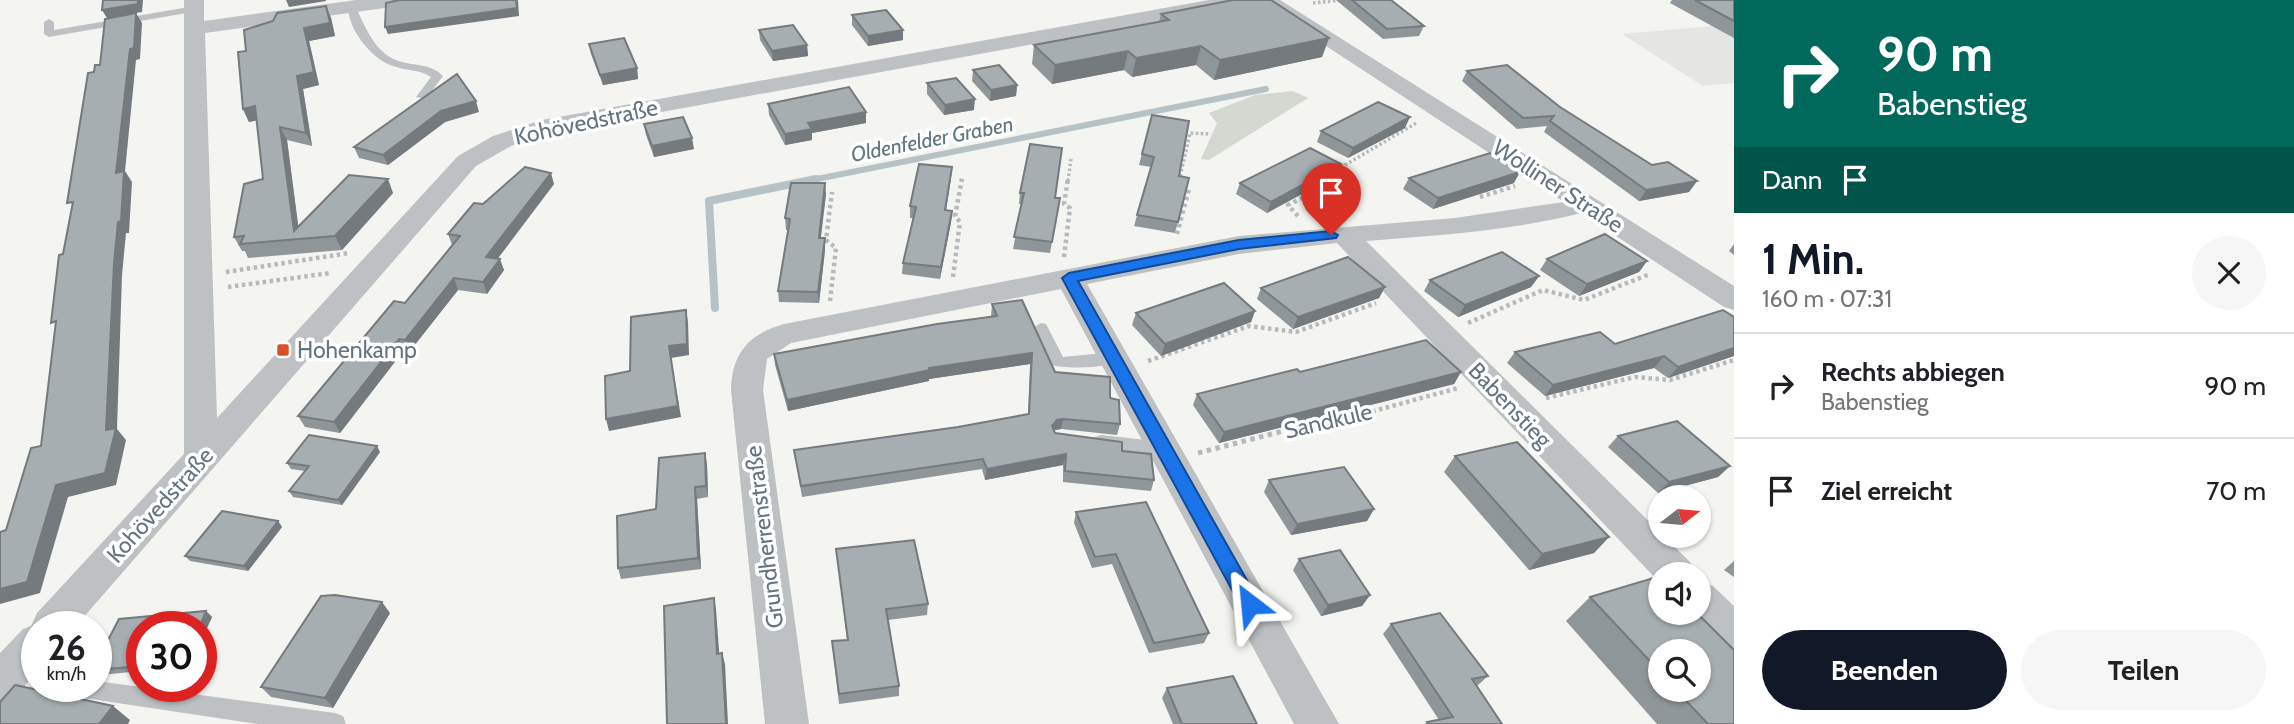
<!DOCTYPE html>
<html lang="de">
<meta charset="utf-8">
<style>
body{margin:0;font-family:Cabin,sans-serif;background:#f6f6f6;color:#202124;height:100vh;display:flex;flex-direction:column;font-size:26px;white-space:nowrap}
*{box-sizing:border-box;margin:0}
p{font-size:23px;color:#757577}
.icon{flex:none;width:38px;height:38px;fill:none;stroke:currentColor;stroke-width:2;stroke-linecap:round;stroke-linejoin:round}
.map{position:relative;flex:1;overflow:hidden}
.panel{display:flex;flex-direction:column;background:#fff;width:560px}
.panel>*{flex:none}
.guide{background:#00695c;color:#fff;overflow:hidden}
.needle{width:46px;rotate:74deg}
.fabs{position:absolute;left:1648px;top:485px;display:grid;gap:14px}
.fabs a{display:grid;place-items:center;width:63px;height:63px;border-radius:50%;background:#fff;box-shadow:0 2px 5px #0004;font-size:35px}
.speed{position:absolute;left:21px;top:611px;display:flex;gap:14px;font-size:35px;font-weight:700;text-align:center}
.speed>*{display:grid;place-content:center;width:91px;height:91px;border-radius:50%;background:#fff;box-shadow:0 2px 5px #0004;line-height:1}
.speed small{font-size:18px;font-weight:400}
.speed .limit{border:10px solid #d22;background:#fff;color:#111}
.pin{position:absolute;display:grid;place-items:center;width:60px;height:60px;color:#fff;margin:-72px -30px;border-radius:50% 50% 50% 0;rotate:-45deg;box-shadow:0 0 7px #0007}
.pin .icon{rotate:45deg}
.me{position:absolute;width:77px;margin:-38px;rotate:331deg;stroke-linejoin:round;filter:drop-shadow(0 0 5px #0008)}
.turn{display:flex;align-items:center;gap:24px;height:147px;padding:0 28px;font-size:32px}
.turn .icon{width:91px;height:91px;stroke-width:2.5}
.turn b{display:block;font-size:49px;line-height:60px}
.then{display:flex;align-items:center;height:66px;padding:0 28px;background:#0003;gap:14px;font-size:26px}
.round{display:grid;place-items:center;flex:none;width:74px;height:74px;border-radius:37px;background:#f6f6f6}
.summary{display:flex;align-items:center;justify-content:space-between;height:119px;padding:0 28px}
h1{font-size:42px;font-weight:700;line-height:52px;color:#111827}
.button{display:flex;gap:14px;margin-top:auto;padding:14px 28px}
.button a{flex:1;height:80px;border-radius:42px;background:#111827;color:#fff;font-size:28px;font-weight:700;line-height:80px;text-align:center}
.button a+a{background:#f6f6f6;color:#202124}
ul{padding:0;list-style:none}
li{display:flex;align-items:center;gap:21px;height:105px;padding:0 28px;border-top:2px solid #e0e0e0}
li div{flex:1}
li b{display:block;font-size:26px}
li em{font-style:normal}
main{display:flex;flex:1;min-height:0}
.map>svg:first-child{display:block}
</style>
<main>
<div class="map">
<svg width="1734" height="724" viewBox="0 0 1734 724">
<rect width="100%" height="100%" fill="#f4f4f0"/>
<path fill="#e5e6e4" d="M1734 24V83L1703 86 1622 34Z"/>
<path fill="#d3d9d0" d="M1293 91 1308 98 1209 160 1201 159 1217 123 1209 113 1255 95Z"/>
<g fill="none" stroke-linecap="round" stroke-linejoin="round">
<path stroke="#b6c2c6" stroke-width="6" d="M807 181 1266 89"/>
<path stroke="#b6c2c6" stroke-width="8" d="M715 308 709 201 816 179"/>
<g stroke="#b7babc" stroke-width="3.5" stroke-dasharray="2.5 2.5" stroke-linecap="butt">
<path d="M1313 3 1344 0"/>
<path d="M961 181 962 178"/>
<path d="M1068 181 1071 159"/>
<path d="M1179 181 1190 133 1211 134"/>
<path d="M1336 181 1342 178 1345 165 1418 122"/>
</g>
<g stroke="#b7babc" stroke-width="4.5" stroke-dasharray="3.5 3.5" stroke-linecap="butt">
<path d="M1480 197 1515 186"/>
<path d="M1298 216 1288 205 1339 179"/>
<path d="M1177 234 1189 189 1179 183 1180 179"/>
<path d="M1064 257 1070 208 1064 204 1068 179"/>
<path d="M226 272 349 253"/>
<path d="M953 277 960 222 955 216 962 179"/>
<path d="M228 287 330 273"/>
<path d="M830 301 836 248 826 240 832 192"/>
<path d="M1468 323 1543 290 1584 300 1650 274"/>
<path d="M1148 361 1249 326 1296 332 1376 303"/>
<path d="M1546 398 1635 377 1670 380 1734 360"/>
<path d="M1352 417 1458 388"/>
</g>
<path stroke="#b7babc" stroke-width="5" stroke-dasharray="4.5 4.5" stroke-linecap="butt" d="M1198 453 1330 419 1341 420 1359 415"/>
<g fill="#bdc1c4" fill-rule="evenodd">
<path d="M349 5H355C365 27 376 56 402 62 417 66 431 64 443 76L426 99 416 97 431 77C419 69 406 71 393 66 372 60 345 26 349 5Z"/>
<path d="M195 6 200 9 198 11 49 37 44 34V22L49 19 54 22V30Z"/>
<path d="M1041 323 1046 324 1063 357 1114 352 1122 358C1113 369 1065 369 1051 365L1033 328Z"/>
<path d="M1101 435 1164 442 1170 444 1173 449 1170 454 1164 456 1101 449 1095 447 1092 442 1095 437Z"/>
<path d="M96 681 335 713 343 716 346 724H258L84 698 76 686H96Z"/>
</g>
<g fill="#bdc1c4" fill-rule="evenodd">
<path d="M184 0H204V21L356 0H409L399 6 205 33 217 418 458 156 493 136 542 120 1209 0H1252L1242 6 547 133 511 146 476 166 76 626H37V672L15 697 0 703V653L23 629 31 626 37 613 184 454Z"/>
<path d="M1256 0H1280L1734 286V310L1724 307 1581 213C1511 231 1438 235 1366 241L1690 562 1695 574H1661V584L1337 243 1239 254 1087 284 1339 724H1294L1061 289 791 343 767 359 763 390 809 724H765L731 390C732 353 749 334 784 324L1239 236 1455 218 1564 202Z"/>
<path d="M1699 581 1713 586 1734 606V651L1720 646 1687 612H1699Z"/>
</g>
</g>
<g fill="#8f9699" fill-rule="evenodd">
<path d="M1336 0H1391L1424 26 1419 36 1383 39Z"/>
<path d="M1672 0H1734V38L1670 3Z"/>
<path d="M326 6 331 18 335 36 309 41 319 85 303 89 312 146 287 140 298 226 393 193 342 250 248 258 245 251H242L234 237 263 179 257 120 249 122 243 109 246 51Z"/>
<path d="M1161 14 1329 38 1322 57 1214 80 1196 65 1132 77 1124 70 1052 84 1032 64 1034 45 1159 22Z"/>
<path d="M852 15 903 40 868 46 852 25Z"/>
<path d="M759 30 807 45 808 56 773 61 760 40Z"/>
<path d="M589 44 637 68 638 79 603 85 591 54Z"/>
<path d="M973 70 1017 85 1016 96 990 101 972 81Z"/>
<path d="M1467 71 1560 107 1652 165 1697 181 1689 192 1639 201 1544 132 1547 126 1517 129 1462 81Z"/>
<path d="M927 83 974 110 944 115 927 94Z"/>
<path d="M768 104 866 123 812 133V140L785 145 769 115Z"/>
<path d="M479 112 445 122 388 165 359 158 354 147Z"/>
<path d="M1152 115 1179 176 1189 178 1175 233 1134 226 1151 167 1139 165Z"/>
<path d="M644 124 694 149 654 157 646 135Z"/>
<path d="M1405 128 1348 158 1317 142 1321 131Z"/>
<path d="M1337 175 1267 213 1236 194 1240 183Z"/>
<path d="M951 178 946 210 952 211 951 222 940 279 902 274 903 263 913 218H910V206Z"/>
<path d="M1409 178 1514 183 1433 209 1403 189Z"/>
<path d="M554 184 497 259 504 270 487 294 458 290 410 351 404 350 340 433 305 427 298 416 405 303 452 245 448 234 483 204Z"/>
<path d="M1020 193 1060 198 1050 253 1013 249 1022 204H1019Z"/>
<path d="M826 194 821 238H825V250L819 303 779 302 778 291 789 230H786L785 218Z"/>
<path d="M1734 244V255L1729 251Z"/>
<path d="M1547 259 1647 261 1639 272 1579 296 1540 270Z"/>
<path d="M1539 276 1531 287 1458 317 1424 291 1430 280Z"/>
<path d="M1385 287 1379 298 1293 329 1257 299 1261 288Z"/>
<path d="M992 304 1055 372 1110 398 1120 424 1117 435 1061 429 1055 430V433L1122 451 1154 480 1151 491 1063 482V465L985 480 982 469 802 497 794 450 958 427 1028 414 1030 364 929 379V381L788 411 775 365 774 354 991 316Z"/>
<path d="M1255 311 1251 322 1161 356 1132 325 1136 313Z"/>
<path d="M1734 317V356L1668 378 1654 368 1545 396 1507 363 1515 352 1615 344Z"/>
<path d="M1300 372H1461L1454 384 1219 443 1193 405 1197 394Z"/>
<path d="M1618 436 1730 466 1718 477 1658 493 1608 447Z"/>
<path d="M380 452 342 505 293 497 289 491 305 471 291 469 287 463Z"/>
<path d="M705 453 707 465 708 497 697 499 701 569 621 579 618 568 656 509Z"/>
<path d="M1455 456 1609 537 1594 553 1529 570 1444 472Z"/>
<path d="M1269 480 1374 509 1367 521 1291 535 1264 492Z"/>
<path d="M1076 512 1209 633 1204 643 1149 653 1112 564 1092 568 1074 523Z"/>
<path d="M278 521 282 527 248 571 190 561 185 556Z"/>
<path d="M836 549 928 604 927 615 888 620 899 686V696L839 704 832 641 847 640Z"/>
<path d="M1299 559 1370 595 1362 606 1321 616 1293 570Z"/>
<path d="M1734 561V577L1724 570Z"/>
<path d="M1660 576 1661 612H1696L1734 650V724H1657L1566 621 1590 597ZM1661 651H1699V690H1661Z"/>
<path d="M206 611 212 617 201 641V626H142V671L99 675 96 673V663L119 619Z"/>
<path d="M390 613 333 708 271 697 261 687Z"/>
<path d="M1391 624 1488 676 1477 686 1502 724H1425L1427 722 1439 720 1383 634Z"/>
<path d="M1167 688 1257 724H1173L1162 698Z"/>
</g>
<g fill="#747a7d">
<path d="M138 0H143L142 12 136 13 142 23 140 59 136 60 125 171 132 182 129 233H126L122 275 117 429 126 440 116 485 68 497 40 593 0 604V589L56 485 106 430 116 173 107 18 102 10Z"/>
<path d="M286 0H326V1L289 7Z"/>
<path d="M516 0H518L519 16 388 34 385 27Z"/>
<path d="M326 6 331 18 335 36 309 41 319 85 303 89 312 146 306 133 297 76 304 28Z"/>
<path d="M903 30V40L868 46V36Z"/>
<path d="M1329 38 1322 57 1214 80 1220 60Z"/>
<path d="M807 45 808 56 773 61 772 51Z"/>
<path d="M1201 46 1196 65 1132 77 1136 58Z"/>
<path d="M1128 51 1124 70 1052 84 1055 65Z"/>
<path d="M637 68 638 79 603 85 600 75Z"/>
<path d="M1017 85 1016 96 990 101 991 90Z"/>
<path d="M975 99 974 110 944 115 945 105Z"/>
<path d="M476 101 479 112 445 122 388 165 383 155 441 111Z"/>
<path d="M255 106 262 119 249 122 243 109Z"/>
<path d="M866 112V123L812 133V140L785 145V134L808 123Z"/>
<path d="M1410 117 1405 128 1348 158 1353 148Z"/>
<path d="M280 127 287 140 300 239 294 231Z"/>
<path d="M692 138 694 149 654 157 652 146Z"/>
<path d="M1341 164 1337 175 1267 213 1271 202Z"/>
<path d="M952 167 951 178 944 221 945 210Z"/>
<path d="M1520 172 1514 183 1433 209 1438 198Z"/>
<path d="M551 173 554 184 490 269 486 257Z"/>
<path d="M388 179 393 193 342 250 335 236Z"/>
<path d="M1697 181 1689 192 1639 201 1646 190Z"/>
<path d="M825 183 826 194 819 249V238Z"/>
<path d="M952 211 951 222 940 279 941 267Z"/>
<path d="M825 238V250L819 303 818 292Z"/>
<path d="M500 259 504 270 487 294 483 282Z"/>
<path d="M1647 261 1639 272 1579 296 1587 284Z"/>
<path d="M1539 276 1531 287 1458 317 1465 305Z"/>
<path d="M454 278 458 290 410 351 405 340Z"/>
<path d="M1385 287 1379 298 1293 329 1298 317Z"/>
<path d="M686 310 688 322 689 355 671 358 681 417 609 431 606 419 669 346Z"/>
<path d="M1255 311 1251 322 1161 356 1165 344Z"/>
<path d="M399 339 404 350 340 433 334 422Z"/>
<path d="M1734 348V356L1668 378 1678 367Z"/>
<path d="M1032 353 1030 364 929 379V381L788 411 787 400 929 368Z"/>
<path d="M1664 356 1654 368 1545 396 1553 385Z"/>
<path d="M1461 372 1454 384 1219 443 1224 432Z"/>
<path d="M1063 419 1061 429 1055 430 1050 437 1052 426 1057 420Z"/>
<path d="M377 446 380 452 342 505 338 500Z"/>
<path d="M705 453 707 465 708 497 706 486Z"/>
<path d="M1066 454 1063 465 985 480 987 469Z"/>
<path d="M1730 466 1718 477 1658 493 1669 482Z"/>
<path d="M695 487 697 499 701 569 698 558Z"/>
<path d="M1374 509 1367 521 1291 535 1297 524Z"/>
<path d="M278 521 282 527 248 571 244 566Z"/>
<path d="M1609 537 1594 553 1529 570 1542 554Z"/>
<path d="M1370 595 1362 606 1321 616 1328 605Z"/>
<path d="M714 598 716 609 720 664 717 654Z"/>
<path d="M382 602 390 613 333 708 325 698Z"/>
<path d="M206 611 212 617 201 641V626H200Z"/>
<path d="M722 653 725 664 728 724H726Z"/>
<path d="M113 706 130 720 128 724H99Z"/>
</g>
<g fill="#a6aeb2" stroke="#747a7d" stroke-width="2">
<path d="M103 0H138V4L102 10Z"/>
<path d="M399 0H516L517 8 385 27 386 3Z"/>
<path d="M1233 0H1271L1329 38 1220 60 1201 46 1136 58 1128 51 1055 65 1034 45 1169 20 1161 14Z"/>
<path d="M1352 0H1391L1424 26 1387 29Z"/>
<path d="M1695 0H1734V21Z"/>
<path d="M326 6 330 23 304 28 314 72 297 76 306 133 280 127 294 231 349 175 388 179 335 236 240 244 244 236 234 237 244 184 263 179 255 106 243 109 238 52 246 51 244 30 273 21 277 13Z"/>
<path d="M886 10 903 30 868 36 852 15Z"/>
<path d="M136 13 134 48 130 49 116 173 124 171 121 221 118 222 114 263 106 430 116 428 105 473 56 485 27 582 0 589V532L6 530 31 448 41 446 56 321 51 323 59 255 63 254 73 202 67 203 88 73 94 72 95 65H100L105 19Z"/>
<path d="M793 25 807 45 772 51 759 30Z"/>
<path d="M624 38 637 68 600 75 589 44Z"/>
<path d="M999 65 1017 85 991 90 973 70Z"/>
<path d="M1507 65 1560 107 1652 165 1668 162 1697 181 1646 190 1550 121 1554 116 1523 118 1467 71Z"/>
<path d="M457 74 476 101 441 111 383 155 354 147Z"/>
<path d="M956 78 975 99 945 105 927 83Z"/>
<path d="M849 87 866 112 808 123 812 129 785 134 768 104Z"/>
<path d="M1378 102 1410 117 1353 148 1321 131Z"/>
<path d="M1152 115 1189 121 1179 176 1189 178 1178 222 1137 215 1154 157 1142 154Z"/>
<path d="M683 117 692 138 652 146 644 124Z"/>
<path d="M1030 144 1062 148 1055 198H1060L1052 242 1014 237 1024 193H1020Z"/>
<path d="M1310 148 1341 164 1271 202 1240 183Z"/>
<path d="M1490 153 1520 172 1438 198 1409 178Z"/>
<path d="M919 164 952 167 945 210 952 211 941 267 903 263 916 207 910 206Z"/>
<path d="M525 167 551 173 486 257 500 259 483 282 454 278 405 340 399 339 334 422 298 416 394 301 405 303 460 236 448 234 474 203 483 204Z"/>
<path d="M791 183H825L819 238H825L818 292 778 291 790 219 785 218Z"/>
<path d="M1605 234 1647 261 1587 284 1547 259Z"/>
<path d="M1502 252 1539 276 1465 305 1430 280Z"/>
<path d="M1348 257 1385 287 1298 317 1261 288Z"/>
<path d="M1224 283 1255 311 1165 344 1136 313Z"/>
<path d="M1022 300 1055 372 1110 377V398L1119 400 1120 424 1063 419 1057 420 1052 426 1055 433 1122 442V451L1151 454 1154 480 1065 471 1066 454 987 469 983 459 801 486 794 450 958 427 1029 414 1032 353 929 368 930 370 787 400 774 354 937 324 997 316 992 304Z"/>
<path d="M686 310 687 344 669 346 678 406 606 419 605 376 630 371 631 317Z"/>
<path d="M1723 310 1734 317V348L1678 367 1664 356 1553 385 1515 352 1600 332 1615 344Z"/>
<path d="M1426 340 1461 372 1224 432 1197 394 1297 369 1300 372Z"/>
<path d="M1677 421 1730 466 1669 482 1618 436Z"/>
<path d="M309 435 377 446 338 500 289 491 309 466 287 463Z"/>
<path d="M1517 442 1609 537 1542 554 1455 456Z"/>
<path d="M705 453 706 486 695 487 698 558 618 568 617 516 656 509 659 458Z"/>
<path d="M1344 467 1374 509 1297 524 1269 480Z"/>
<path d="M1146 502 1209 633 1154 643 1116 554 1095 557 1076 512Z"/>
<path d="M222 511 278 521 244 566 185 556Z"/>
<path d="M914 540 928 604 886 609 899 686 839 694 832 641 848 640 836 549Z"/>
<path d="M1340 550 1370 595 1328 605 1299 559Z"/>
<path d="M1660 576 1661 612H1696L1734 650V724H1708L1676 690H1699V651H1661V673L1590 597Z"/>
<path d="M335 595 382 602 325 698 261 687 321 596Z"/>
<path d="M714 598 717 654 722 653 726 724H667L664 606Z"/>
<path d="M206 611 200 626H142V666L96 670V663L119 619Z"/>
<path d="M1440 613 1488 676 1472 679 1502 724H1428L1427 722 1453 717 1391 624Z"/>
<path d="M1233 676 1257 724H1182L1167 688Z"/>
<path d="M15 685 113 706 99 724H0V702Z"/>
</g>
<path fill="#1a73e8" stroke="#114b97" stroke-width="2" d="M1331 231 1338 235 1336 238 1239 249 1078 281 1257 598 1260 604 1257 610 1250 613 1243 610 1062 278 1069 273 1239 240Z"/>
<rect fill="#db4f2a" stroke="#fff" stroke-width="2.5" x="276" y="343" width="14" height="14" rx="3.5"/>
<g text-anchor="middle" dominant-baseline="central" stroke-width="7" stroke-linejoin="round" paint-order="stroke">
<g font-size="21" font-style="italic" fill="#60777e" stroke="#fff">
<text transform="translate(932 139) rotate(-11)">Oldenfelder Graben</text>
</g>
<g font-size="23" fill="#647480" stroke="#fff">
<text transform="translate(586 122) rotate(-12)">Kohövedstraße</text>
<text transform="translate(1558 186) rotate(33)">Wolliner Straße</text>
<text transform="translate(1510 405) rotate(46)">Babenstieg</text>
<text transform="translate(1328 421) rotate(-13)">Sandkule</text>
<text transform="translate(160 505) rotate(-48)">Kohövedstraße</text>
<text transform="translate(764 537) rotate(-97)">Grundherrenstraße</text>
</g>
<g font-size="23" fill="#647480" stroke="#fff" text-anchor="start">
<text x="297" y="350">Hohenkamp</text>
</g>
</g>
</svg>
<div class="fabs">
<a><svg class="needle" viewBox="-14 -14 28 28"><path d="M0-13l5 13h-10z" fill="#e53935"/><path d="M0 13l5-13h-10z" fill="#757577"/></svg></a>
<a><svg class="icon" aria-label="sound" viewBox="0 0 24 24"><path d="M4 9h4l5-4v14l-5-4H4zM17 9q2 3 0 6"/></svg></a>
<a><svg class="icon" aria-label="search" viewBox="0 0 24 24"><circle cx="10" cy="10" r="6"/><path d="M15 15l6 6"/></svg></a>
</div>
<div class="speed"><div>26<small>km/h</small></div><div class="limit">30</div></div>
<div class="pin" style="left:1331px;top:235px;background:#d93025"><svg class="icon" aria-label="arrive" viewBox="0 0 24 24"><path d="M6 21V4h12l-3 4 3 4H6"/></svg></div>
<svg class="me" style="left:1250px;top:604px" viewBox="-20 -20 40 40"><path d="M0-17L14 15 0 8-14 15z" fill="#1a73e8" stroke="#fff" stroke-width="4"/></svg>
</div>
<section class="panel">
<div class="guide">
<div class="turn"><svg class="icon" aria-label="right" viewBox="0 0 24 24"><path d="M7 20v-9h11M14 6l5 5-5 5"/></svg><div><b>90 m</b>Babenstieg</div></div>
<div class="then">Dann<svg class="icon" aria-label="arrive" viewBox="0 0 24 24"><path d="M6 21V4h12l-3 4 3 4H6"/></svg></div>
</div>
<div class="summary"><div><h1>1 Min.</h1><p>160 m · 07:31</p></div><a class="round"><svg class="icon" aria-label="close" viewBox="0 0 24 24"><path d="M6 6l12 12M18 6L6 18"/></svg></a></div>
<ul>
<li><svg class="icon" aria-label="right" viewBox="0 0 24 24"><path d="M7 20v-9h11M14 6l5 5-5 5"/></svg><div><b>Rechts abbiegen</b><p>Babenstieg</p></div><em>90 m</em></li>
<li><svg class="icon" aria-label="arrive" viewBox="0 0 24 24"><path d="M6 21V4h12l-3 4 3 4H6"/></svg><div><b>Ziel erreicht</b></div><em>70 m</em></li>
</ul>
<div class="button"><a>Beenden</a><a>Teilen</a></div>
</section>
</main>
